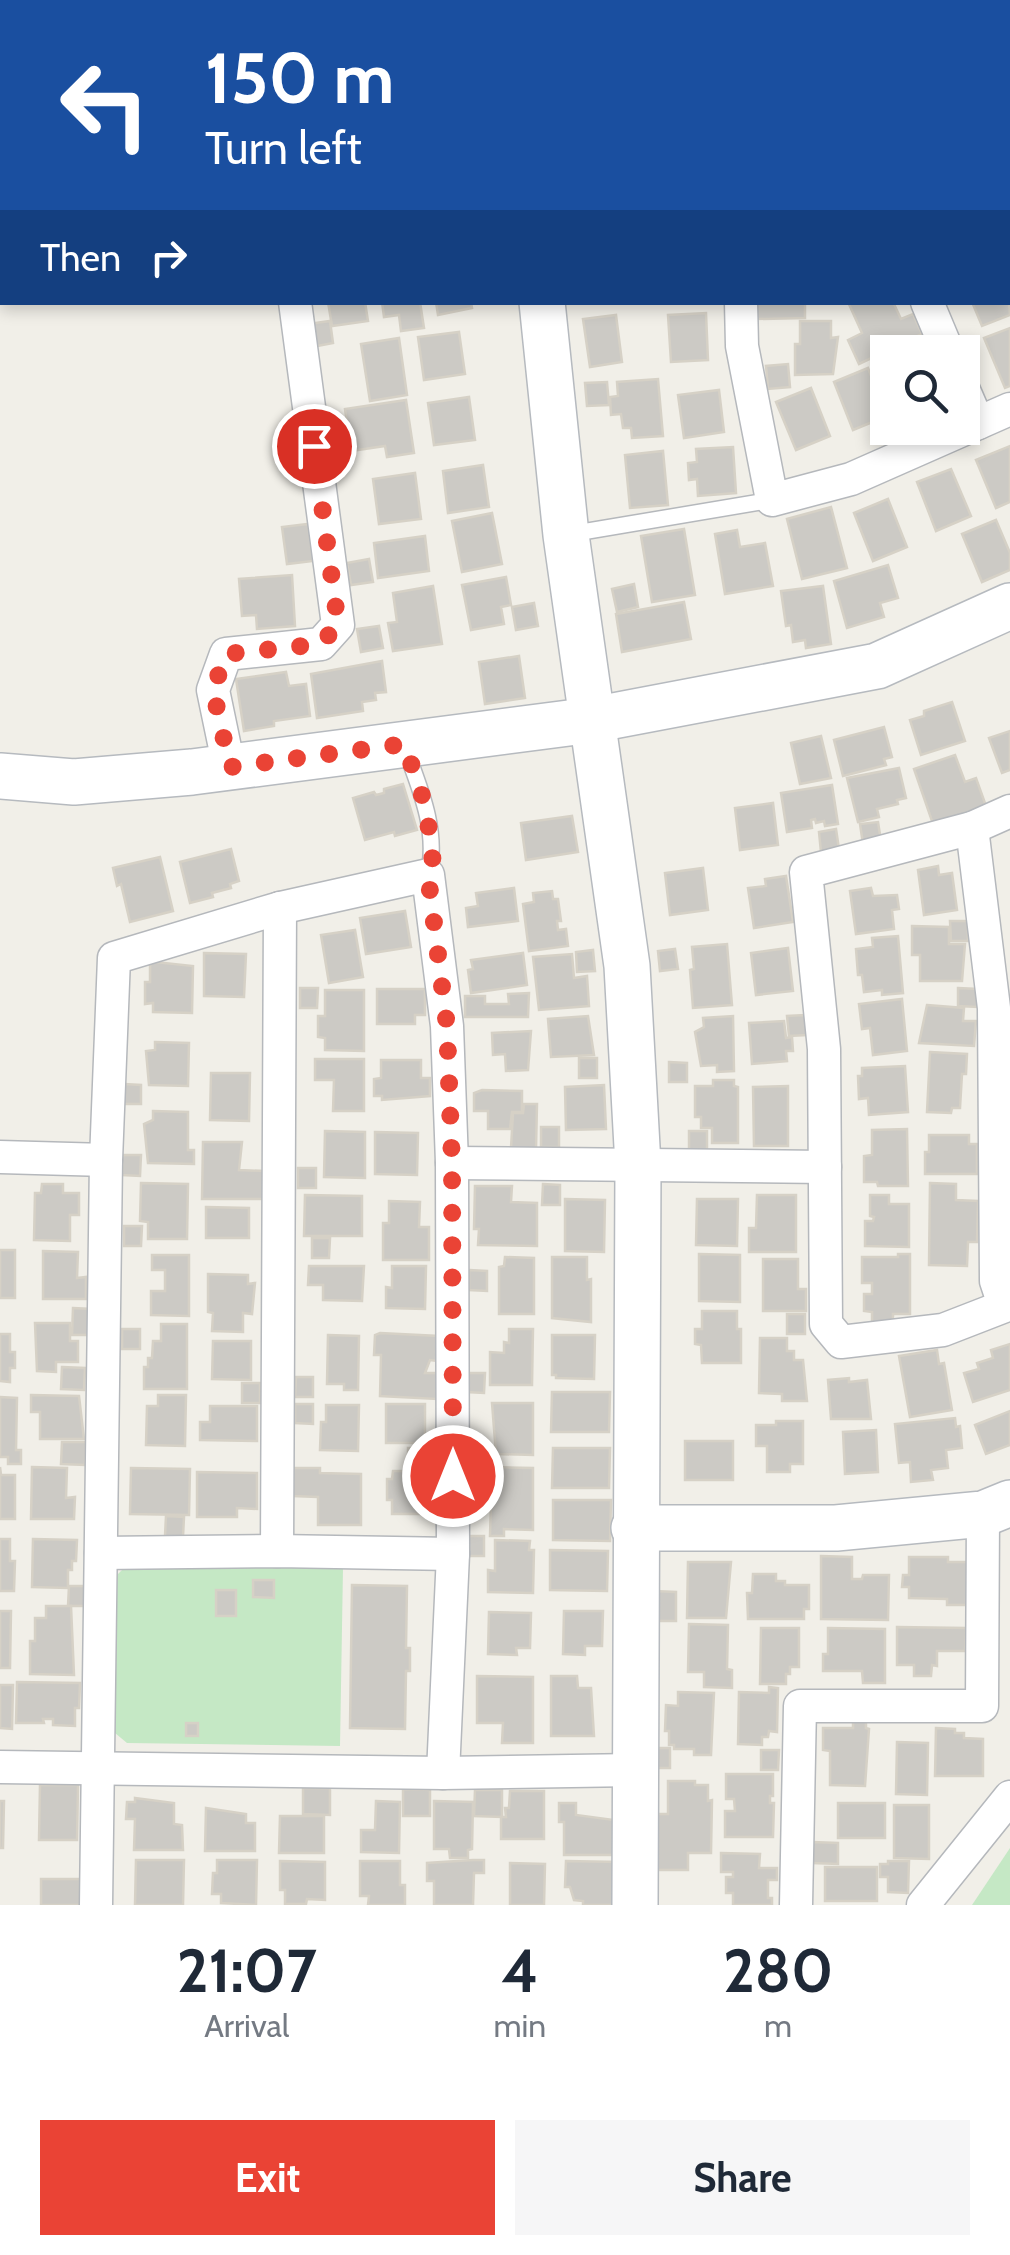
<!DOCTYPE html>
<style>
body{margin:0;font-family:Cabin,sans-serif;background:#f6f6f7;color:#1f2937;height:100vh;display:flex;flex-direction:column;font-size:38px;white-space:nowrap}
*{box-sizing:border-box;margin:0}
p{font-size:32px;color:#747a83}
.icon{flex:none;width:55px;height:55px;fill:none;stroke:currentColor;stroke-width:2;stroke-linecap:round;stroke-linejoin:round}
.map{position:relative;height:1905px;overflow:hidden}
.sheet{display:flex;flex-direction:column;background:#fff;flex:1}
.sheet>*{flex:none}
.guide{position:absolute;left:0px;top:0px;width:1010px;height:305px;box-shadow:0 5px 15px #0003;background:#1a4fa0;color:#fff;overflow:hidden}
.controls{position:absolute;left:870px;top:335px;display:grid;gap:20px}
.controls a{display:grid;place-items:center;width:110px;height:110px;border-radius:0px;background:#fff;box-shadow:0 5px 15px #0003;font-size:50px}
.pin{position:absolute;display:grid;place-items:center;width:85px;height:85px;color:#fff;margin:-42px;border:5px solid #fff;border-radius:50%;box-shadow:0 2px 10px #0007}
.me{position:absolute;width:110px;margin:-55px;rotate:0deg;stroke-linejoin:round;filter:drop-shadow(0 0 8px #0008)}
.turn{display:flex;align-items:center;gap:35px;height:210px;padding:0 40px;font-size:45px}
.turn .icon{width:130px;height:130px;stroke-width:2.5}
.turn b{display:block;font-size:70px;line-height:85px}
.then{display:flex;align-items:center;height:95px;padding:0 40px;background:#0003;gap:20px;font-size:38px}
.eta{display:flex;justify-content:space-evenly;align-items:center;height:170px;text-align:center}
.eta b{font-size:60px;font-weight:700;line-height:70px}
.action{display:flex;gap:20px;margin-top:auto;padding:20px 40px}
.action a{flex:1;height:115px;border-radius:0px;background:#ea4335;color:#fff;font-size:40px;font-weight:700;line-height:115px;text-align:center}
.action a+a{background:#f6f6f7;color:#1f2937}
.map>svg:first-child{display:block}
</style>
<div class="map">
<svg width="1010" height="1905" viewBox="0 0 1010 1905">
<rect width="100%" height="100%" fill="#f1efe8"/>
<g fill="#c5e8c5">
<path d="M128 1564 343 1568 340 1746 127 1743 115 1733 116 1576Z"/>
<path d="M1010 1848V1905H972Z"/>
</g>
<path fill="#aadaff" d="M188 0H434L189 2Z"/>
<g fill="#cccac5" stroke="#d6d1c6" stroke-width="2.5">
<path d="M655 0H715V2H654Z"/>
<path d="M1009 5 1010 57 1008 58V6Z"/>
<path d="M1010 187V232L1008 233V188Z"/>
<path d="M1008 292 1010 315 982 326 972 302H1008Z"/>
<path d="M328 302H365L368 321 332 326Z"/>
<path d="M382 302H420L424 328 401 331 399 315 384 317Z"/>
<path d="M436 302H471L472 308 438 315Z"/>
<path d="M756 302 805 304V318L756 319Z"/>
<path d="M848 302H893L901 319 913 314 922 334 859 364 848 340 862 333Z"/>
<path d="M706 313 708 360 671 362 668 315Z"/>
<path d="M616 315 622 362 590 367 583 319Z"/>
<path d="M330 321 333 343 312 347 308 324Z"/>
<path d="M800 321H831V338L838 337 833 374 795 375V344H800Z"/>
<path d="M1010 328V386L1005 388 984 338Z"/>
<path d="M459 332 465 374 424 380 418 337Z"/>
<path d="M399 338 407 395 370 401 361 344Z"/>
<path d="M788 364 790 387 768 389 766 366Z"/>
<path d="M868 368 887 416 853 430 834 382Z"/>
<path d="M658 379 663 436 632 438 631 428H623L621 414 611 415 610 397 618 396 617 382Z"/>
<path d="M607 382 609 405 587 406 585 383Z"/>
<path d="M811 388 830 436 796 450 776 402Z"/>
<path d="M719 390 724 432 684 438 678 395Z"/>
<path d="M469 397 475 440 434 445 428 403Z"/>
<path d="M406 400 414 453 387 457 385 446 351 451 345 409Z"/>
<path d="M1010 446V502L996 508 976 460Z"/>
<path d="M733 447 736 493 698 496 697 479 689 480 688 463 697 462 696 449Z"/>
<path d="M663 451 668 505 630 508 625 455Z"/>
<path d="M483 465 489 507 448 513 443 471Z"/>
<path d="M951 469 971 516 936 531 917 482Z"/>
<path d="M415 473 421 519 379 524 373 479Z"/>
<path d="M888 499 907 547 873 561 854 513Z"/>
<path d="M831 507 847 568 802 579 787 519Z"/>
<path d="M492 513 502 564 462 572 452 521Z"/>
<path d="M996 520 1010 553V570L982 582 962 534Z"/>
<path d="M308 524 313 561 287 564 282 527Z"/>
<path d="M684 529 695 595 652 602 641 536Z"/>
<path d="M737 530 740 547 765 543 773 586 725 594 715 534Z"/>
<path d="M425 536 429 571 378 578 374 543Z"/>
<path d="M369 559 373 582 351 585 347 563Z"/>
<path d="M888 565 898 598 880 603 884 617 847 628 834 581Z"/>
<path d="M292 575 295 626 257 629 256 615 242 616 239 579Z"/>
<path d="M506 577 511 605 501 607 504 624 471 630 462 585Z"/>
<path d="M634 584 638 607 617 612 612 589Z"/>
<path d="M433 586 442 644 393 651 388 623 397 622 393 593Z"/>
<path d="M823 586 831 644 806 648 805 640 793 642 791 625 786 626 781 591Z"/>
<path d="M684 602 691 639 622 652 616 614Z"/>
<path d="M534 603 538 626 516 630 512 607Z"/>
<path d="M379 626 383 648 361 652 357 629Z"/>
<path d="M519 656 525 698 485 704 479 662Z"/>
<path d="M382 661 386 692 375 693 376 700 362 702 363 711 317 718 311 674Z"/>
<path d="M286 672 289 686 306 684 310 716 274 721V726L244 731 236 679Z"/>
<path d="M952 702 965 741 921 755 910 720 924 716V711Z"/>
<path d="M884 727 892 757 884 759 886 765 843 776 834 740Z"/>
<path d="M1010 731V770L1002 773 989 738Z"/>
<path d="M821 736 831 778 800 784 791 743Z"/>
<path d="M955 755 965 782 976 778 986 806 933 824 914 769Z"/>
<path d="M899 768 906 798 897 800 898 804 877 809 879 817 858 822 847 778Z"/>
<path d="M403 784 417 830 395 836 394 832 365 840 353 798 374 792 376 795 384 793V789Z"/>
<path d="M832 785 838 824 825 826 824 821 816 823 815 819 811 820 812 828 787 832 781 793Z"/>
<path d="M773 803 778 845 740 850 735 808Z"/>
<path d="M572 816 578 852 526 860 521 823Z"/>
<path d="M878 822 881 841 863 844 860 824Z"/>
<path d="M836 829 839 849 821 852 819 832Z"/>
<path d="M231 849 239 881 230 884 231 888 212 893 213 897 190 903 180 862Z"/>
<path d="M160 857 173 911 130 922 121 884 117 886 113 868Z"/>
<path d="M938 866 939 875 952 873 957 910 924 915 918 870Z"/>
<path d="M703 868 708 910 670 915 665 873Z"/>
<path d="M786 876 793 922 754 928 748 888 766 886 765 879Z"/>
<path d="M514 888 518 921 468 927 466 908 478 906 476 893Z"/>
<path d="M871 888 873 896 897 895 899 909 892 910 894 929 856 934 850 891Z"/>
<path d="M552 891 553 899H558L561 921H557L558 930 566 929 568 946 529 951 523 904 534 902 533 893Z"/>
<path d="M405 911 411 947 366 954 360 918Z"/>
<path d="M950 921H968V941H951Z"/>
<path d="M912 926 949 927V944H965L962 981H920V955H912Z"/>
<path d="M355 930 363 977 329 983 321 935Z"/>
<path d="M898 936 903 993 882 995V990L864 992 862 975H858L856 949 873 947 872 938Z"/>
<path d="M727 944 732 1005 693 1008 690 970 694 969 692 947Z"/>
<path d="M788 948 793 991 756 995 751 953Z"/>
<path d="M675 949 678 969 660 971 658 951Z"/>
<path d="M593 950 595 971 577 972 576 952Z"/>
<path d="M204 953 246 954 244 997 204 996Z"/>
<path d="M523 953 527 985 471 993 468 970 473 969 471 960Z"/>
<path d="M572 954 574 978 587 976 589 1006 539 1010 533 957Z"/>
<path d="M155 962 193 966 192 1013 153 1012V1003L145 1004V982H150V964Z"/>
<path d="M300 988H318L317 1008H300Z"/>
<path d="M958 988 978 989V1007L958 1006Z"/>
<path d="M377 989H425V1015H415V1024H377Z"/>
<path d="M325 990H364V1051L325 1050V1038L318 1037V1016H325Z"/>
<path d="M529 993 528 1017H465V996H485V1004H509L508 994Z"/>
<path d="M902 999 907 1051 873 1055 870 1028 862 1029 859 1004Z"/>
<path d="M927 1005 964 1008 963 1021H976L974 1046 919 1043Z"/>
<path d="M805 1015 807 1035 789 1036 787 1016Z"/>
<path d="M588 1016 594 1055 551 1057 548 1019Z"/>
<path d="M733 1016 734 1071 717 1072V1065L701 1066 695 1032 704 1027 703 1018Z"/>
<path d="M784 1021 786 1038 792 1037 793 1051H786L787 1061 752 1064 749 1023Z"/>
<path d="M531 1031 528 1070 506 1071 505 1054 493 1055 492 1033Z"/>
<path d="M155 1042 189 1043 188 1086 149 1085 146 1051 155 1050Z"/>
<path d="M930 1052 967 1054 966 1074H962L960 1108H952L951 1113 927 1112Z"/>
<rect x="579" y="1058" width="18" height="20"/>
<path d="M315 1059H364V1111H333L334 1080H315Z"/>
<path d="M381 1060H421V1078H430V1096L382 1100V1096H374V1079L381 1078Z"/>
<path d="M669 1062 687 1063V1082H669Z"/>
<path d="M905 1066 908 1112 869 1115 868 1098 859 1099 858 1076H862V1068Z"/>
<path d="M211 1073H250L249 1121 210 1120Z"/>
<path d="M713 1080H734V1086L738 1087V1143H712V1128H701V1117H695V1086H713Z"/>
<path d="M124 1084 141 1085V1104H123Z"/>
<path d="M604 1085 606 1129 566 1130 565 1087Z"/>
<path d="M788 1086V1146H754L753 1087Z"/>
<path d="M482 1090 522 1091V1112H512L510 1129H488V1111H474V1093Z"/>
<path d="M524 1104H537L536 1149 511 1148 513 1113H523Z"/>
<path d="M153 1111 188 1112V1150H194V1164L148 1163 144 1124 153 1120Z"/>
<rect x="541" y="1127" width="18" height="20"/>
<path d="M907 1129 908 1186H878L877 1182H864V1156L872 1155V1130Z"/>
<path d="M325 1131 365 1132V1178L324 1177Z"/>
<rect x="689" y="1131" width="18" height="20"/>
<path d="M375 1132 418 1133 417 1175 375 1174Z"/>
<path d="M929 1135H969V1144H977V1174H925V1152H929Z"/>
<path d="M203 1142H242L239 1170 265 1171V1199H202Z"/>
<path d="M123 1155H141L140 1176 122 1175Z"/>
<rect x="298" y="1168" width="18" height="20"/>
<path d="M141 1183 188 1184 187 1239H148V1222L140 1221Z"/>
<path d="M930 1183 956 1184V1200L978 1201 977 1242H968L967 1266 929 1265Z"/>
<path d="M42 1184H63V1193H79V1215H70V1241L34 1240 35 1193H41Z"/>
<path d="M543 1184 560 1185V1205H542Z"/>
<path d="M475 1186H512L511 1202 537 1203V1246L478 1245 479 1229H474Z"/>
<path d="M305 1195 362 1196V1236H304Z"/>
<path d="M757 1195H796V1252H749V1228H756Z"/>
<path d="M870 1195H889V1204H909V1247L865 1246V1221H873L874 1217 870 1216Z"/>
<path d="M565 1199 605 1200 604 1252 565 1251Z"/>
<path d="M697 1199H738L737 1246 696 1245Z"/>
<path d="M389 1201 420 1202 419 1227H429V1260H383V1223H389Z"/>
<path d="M206 1207 249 1208V1238H206Z"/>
<path d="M124 1226H142L141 1246H124Z"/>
<path d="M312 1238H330L329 1258H312Z"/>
<rect x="0" y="1250" width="15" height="48"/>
<path d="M43 1251 78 1252 77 1278 86 1277V1299H43Z"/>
<path d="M699 1254 740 1255V1302L699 1301Z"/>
<path d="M898 1254H910V1314H893V1323H872V1312L864 1311V1294H872V1283H862V1257H898Z"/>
<path d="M152 1255H189V1316L151 1315V1291H165V1270H152Z"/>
<path d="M505 1257 534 1258V1314H499V1267L504 1266Z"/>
<path d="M552 1257H587V1280L591 1279V1322L552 1318Z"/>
<path d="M763 1259H798V1289H806V1311H763Z"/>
<path d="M309 1266H364L362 1301 323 1300V1285H308Z"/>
<path d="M392 1266H426L425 1309 386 1308V1287L392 1288Z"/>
<path d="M469 1270 487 1271V1291L469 1290Z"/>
<path d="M208 1274 248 1275V1284L255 1283 252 1314 243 1313V1332L212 1331 213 1313 208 1312Z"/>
<path d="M73 1308 92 1309 91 1335H72Z"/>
<path d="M702 1311H737V1329H741V1363H702L701 1345 695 1344V1329H702Z"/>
<rect x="787" y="1314" width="18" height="20"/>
<path d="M35 1323H70V1341H78V1362H56V1372L37 1371Z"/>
<path d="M161 1324H187V1389H144V1367H148V1358H152L153 1341H161Z"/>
<rect x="122" y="1329" width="18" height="20"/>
<path d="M509 1329H533L532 1385H490V1352L504 1353V1342L509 1343Z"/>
<path d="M380 1333 439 1336 438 1361 430 1360 425 1373H437V1399L380 1396 381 1355H374L375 1335Z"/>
<path d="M0 1334H10V1352H15V1368H10V1382L0 1381Z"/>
<path d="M328 1335 359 1336 358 1390H344V1384H327Z"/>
<path d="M552 1335H595L594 1379 556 1378V1375H552Z"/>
<path d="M760 1338H787V1351H794V1360H803L807 1401H782V1394L759 1393Z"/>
<path d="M213 1341H251V1380L212 1379Z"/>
<path d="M1010 1344V1390L973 1402 964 1373 979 1369 977 1363 993 1358 991 1350Z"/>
<path d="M937 1350 939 1364 944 1363 952 1410 910 1417 899 1356Z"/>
<path d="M62 1367 85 1368 84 1390 61 1389Z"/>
<path d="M467 1373H485L484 1393 466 1392Z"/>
<path d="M296 1377H313V1397H295Z"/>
<path d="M849 1378V1382L867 1380 871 1419H831L828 1380Z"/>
<rect x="242" y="1383" width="18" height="20"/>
<path d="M552 1392H610L609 1432H551Z"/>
<path d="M31 1395 79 1396 84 1439H40V1412H31Z"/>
<path d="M158 1395H186L185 1446 146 1445 147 1406H158Z"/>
<path d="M0 1397 17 1398 16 1450H21V1464H8V1457H0Z"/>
<path d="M492 1403H533V1455L496 1454Z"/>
<path d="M295 1404H313V1424L295 1423Z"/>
<rect x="386" y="1404" width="39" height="39"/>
<path d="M326 1405H359L358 1451 320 1450 321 1422H326Z"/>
<path d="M210 1406H257V1441L200 1440V1422H210Z"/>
<path d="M1010 1411V1445L986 1454 975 1425Z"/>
<path d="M955 1418 956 1427 960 1426 962 1448 946 1450 948 1468 931 1470 933 1480 911 1482 910 1462 899 1463 895 1424Z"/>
<path d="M776 1421H803V1464H790V1472H767V1446H756V1425H776Z"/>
<path d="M876 1430 878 1472 845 1474 843 1432Z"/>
<rect x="685" y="1441" width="48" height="39"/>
<path d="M62 1442H86L85 1465 61 1464Z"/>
<rect x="466" y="1444" width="18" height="20"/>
<rect x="408" y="1448" width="18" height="20"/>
<path d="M553 1448H610L609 1488H552Z"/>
<path d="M0 1467 1 1475H15V1519H0Z"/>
<path d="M32 1467 67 1468 66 1498 75 1497 74 1519H31Z"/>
<path d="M492 1467 533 1468V1530L504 1529V1536H490Z"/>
<path d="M131 1468 190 1469 189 1515 130 1514Z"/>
<path d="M294 1468H320V1473L361 1474V1525H318V1497L293 1496Z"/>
<path d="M393 1471H427V1514H392V1500H387V1479H392Z"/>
<path d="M197 1472 257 1473V1509L237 1508V1517H197Z"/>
<path d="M553 1500H611L610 1541 553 1540Z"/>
<path d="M166 1516 184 1517 183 1537 165 1536Z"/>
<rect x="466" y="1536" width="18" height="20"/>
<path d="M0 1539H10V1561H15L14 1591H0Z"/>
<path d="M33 1539 77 1540 76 1561H72V1570H68V1588L32 1587Z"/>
<path d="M495 1540 530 1541 529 1550H534L533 1593 488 1592V1570L495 1571Z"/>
<path d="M550 1550 608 1551 607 1591 550 1590Z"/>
<path d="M821 1556 852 1557V1579H862L863 1575H889L888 1620 821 1619Z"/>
<path d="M909 1557H948V1562H967L966 1605H947V1599L909 1598V1587H902L903 1575H909Z"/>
<path d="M688 1562H731L726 1618H687Z"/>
<path d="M753 1574H776V1581H785V1585H809V1609H804V1619H748L747 1593H752Z"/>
<path d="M253 1580H274V1598L253 1597Z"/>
<path d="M352 1585 407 1586 406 1648H410V1671H406L405 1729 350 1728Z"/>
<path d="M69 1586H86V1606H68Z"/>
<rect x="216" y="1590" width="20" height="26"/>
<path d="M653 1591 676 1592V1621H652Z"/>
<path d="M46 1606H71L74 1675 30 1674V1641H35V1618H46Z"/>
<path d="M0 1611H11L10 1668H0Z"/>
<path d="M564 1611H603L602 1646H585V1655L563 1654Z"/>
<path d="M489 1612 531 1613 530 1648H516L517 1655 488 1654Z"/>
<path d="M689 1624 728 1625 727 1669 732 1670V1688L704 1687V1672H688Z"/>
<path d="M897 1627 966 1628 965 1651H937V1666L932 1665 931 1676H914V1665H897Z"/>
<path d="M761 1628H799V1667H790V1674H786V1684H760Z"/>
<path d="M828 1628 885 1629V1683H863L862 1671H823V1654H828Z"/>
<path d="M477 1676 533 1677V1743H502L503 1723H477Z"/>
<path d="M551 1676H577L578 1688H591L594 1736H551Z"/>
<path d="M17 1682 80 1683 79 1708H75V1726L53 1725V1719H43L44 1723H16Z"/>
<path d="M0 1685H13L12 1729 0 1728Z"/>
<path d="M769 1687 778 1688 777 1732 769 1731 768 1737H762V1745L738 1744 739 1692 769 1693Z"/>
<path d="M678 1692 714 1693 711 1755H694V1749H674V1745H669V1731H665L666 1705 678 1706Z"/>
<path d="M853 1717 866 1718V1728L869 1729 865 1786 830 1785V1751L823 1750V1728H853Z"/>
<rect x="186" y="1723" width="12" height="13"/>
<path d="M936 1728 955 1729V1733H964V1738L983 1739V1776H935Z"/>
<path d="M897 1742 928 1743 927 1795 896 1794Z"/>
<rect x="652" y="1748" width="18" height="20"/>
<path d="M761 1750H779L778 1770H761Z"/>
<path d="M726 1774H773V1796H770V1803H774L773 1837H725V1811H735L734 1799H726Z"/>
<path d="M668 1781H695V1785H708V1801L712 1800 711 1853H688V1870H657V1814H668Z"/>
<path d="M40 1785H78L77 1840H39Z"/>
<path d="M303 1788H330V1815L303 1814Z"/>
<path d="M403 1789 430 1790V1816H403Z"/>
<path d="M475 1790H502V1817L474 1816Z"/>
<path d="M510 1791H544V1839H501V1817H506L505 1808H509Z"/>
<path d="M135 1798 174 1803V1824L182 1825 183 1850H134L135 1819H126L127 1802H135Z"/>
<path d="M0 1801H4L3 1848H0Z"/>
<path d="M376 1801 400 1802 399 1853 361 1852V1830H375Z"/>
<path d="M434 1801 473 1802 472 1849 468 1850V1858H450L449 1849H434Z"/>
<path d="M559 1803H576V1815L614 1820V1855H564V1822H559Z"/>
<rect x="838" y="1803" width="47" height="35"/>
<path d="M894 1805H929V1859L894 1858Z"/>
<path d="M206 1808 246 1814V1823H255V1851H205Z"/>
<path d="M280 1816H324V1853H279Z"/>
<path d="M812 1842 838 1843V1864L812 1863Z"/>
<path d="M721 1853 760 1854 759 1868H777V1880H768V1898H772V1905H733V1893H726V1877H733V1872H721Z"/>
<path d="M136 1860H184L183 1905H135Z"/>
<path d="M217 1860H257L256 1905 221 1903V1894H212L213 1873H217Z"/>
<path d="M473 1860H484V1873H474L473 1905H434V1881H427V1863Z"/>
<path d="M280 1861 325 1862V1900L307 1899 306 1904H285V1890H280Z"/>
<path d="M360 1861H400V1885H405V1905H368L369 1896H360Z"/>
<path d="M566 1861 619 1862V1905H583V1901L574 1900 570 1887H565Z"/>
<path d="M888 1861H909L908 1893 888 1892V1877H880V1864H888Z"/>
<path d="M510 1863 545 1864 544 1905H510Z"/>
<rect x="825" y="1867" width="52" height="34"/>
<rect x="41" y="1879" width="39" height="26"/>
</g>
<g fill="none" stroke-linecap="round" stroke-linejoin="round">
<defs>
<g id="lane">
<path d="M570 534 772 500"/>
<path d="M405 748C420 788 439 833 428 875"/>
</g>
<g id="street">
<path d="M740 0V2"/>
<path d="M1008 95 1010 94"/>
<path d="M741 302 742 346 772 500 851 479 1010 409"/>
<path d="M927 302 948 352"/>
<path d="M962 386 978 423"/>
<path d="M229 767 213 690 226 654 321 644 338 625 295 302"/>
<path d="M1010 811 972 828 806 872 824 1049 826 1324 841 1342 943 1330 1010 1304"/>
<path d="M972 828 994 1008 996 1281 1004 1305"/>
<path d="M0 1157 106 1160"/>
<path d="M452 1163 825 1167"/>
<path d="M277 1551 280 908"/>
<path d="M101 1553 277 1551 453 1554"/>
<path d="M0 1767 443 1773 635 1770"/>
<path d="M96 1905 106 1160 114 958 280 908 428 875 447 1026 452 1163 453 1554 443 1773"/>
<path d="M796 1905 800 1706H982L983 1514"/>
<path d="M923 1905 1010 1797"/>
</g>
<g id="secondary">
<path d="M540 2V0"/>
<path d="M542 302 566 535 627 966 638 1165 635 1905"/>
<path d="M0 776 74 782 192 772 592 720 877 666 1010 606"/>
<path d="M634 1528H836L983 1514 1010 1503"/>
</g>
</defs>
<use href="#lane" stroke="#b5b8bc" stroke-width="18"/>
<use href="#street" stroke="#b5b8bc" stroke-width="35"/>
<use href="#secondary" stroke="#b6babf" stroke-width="48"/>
<use href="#lane" stroke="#fff" stroke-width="15"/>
<use href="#street" stroke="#fff" stroke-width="32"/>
<use href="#secondary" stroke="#fff" stroke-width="45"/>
</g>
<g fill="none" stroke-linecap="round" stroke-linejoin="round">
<path stroke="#ea4335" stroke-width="18" stroke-dasharray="0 32.4" d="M314 446 338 624 321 644 226 654 213 690 230 767 404 744 421 791 434 852 428 875 447 1026 452 1163 453 1476"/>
</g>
</svg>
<div class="controls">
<a><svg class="icon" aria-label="search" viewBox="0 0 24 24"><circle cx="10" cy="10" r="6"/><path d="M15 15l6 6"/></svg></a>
</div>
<div class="pin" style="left:314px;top:446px;background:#d93025"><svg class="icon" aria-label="arrive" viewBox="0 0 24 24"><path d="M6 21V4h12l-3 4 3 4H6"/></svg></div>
<svg class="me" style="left:453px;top:1476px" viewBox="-20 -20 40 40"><circle r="17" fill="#ea4335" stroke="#fff" stroke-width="3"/><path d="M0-11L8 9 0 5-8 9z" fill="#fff"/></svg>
<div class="guide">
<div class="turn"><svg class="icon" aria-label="left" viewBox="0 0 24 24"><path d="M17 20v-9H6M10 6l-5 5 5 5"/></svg><div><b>150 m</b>Turn left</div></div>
<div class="then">Then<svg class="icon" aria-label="right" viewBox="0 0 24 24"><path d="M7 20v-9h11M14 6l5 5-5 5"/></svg></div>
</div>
</div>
<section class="sheet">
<div class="eta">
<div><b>21:07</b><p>Arrival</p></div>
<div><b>4</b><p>min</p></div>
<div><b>280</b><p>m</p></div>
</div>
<div class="action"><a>Exit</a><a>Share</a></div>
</section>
